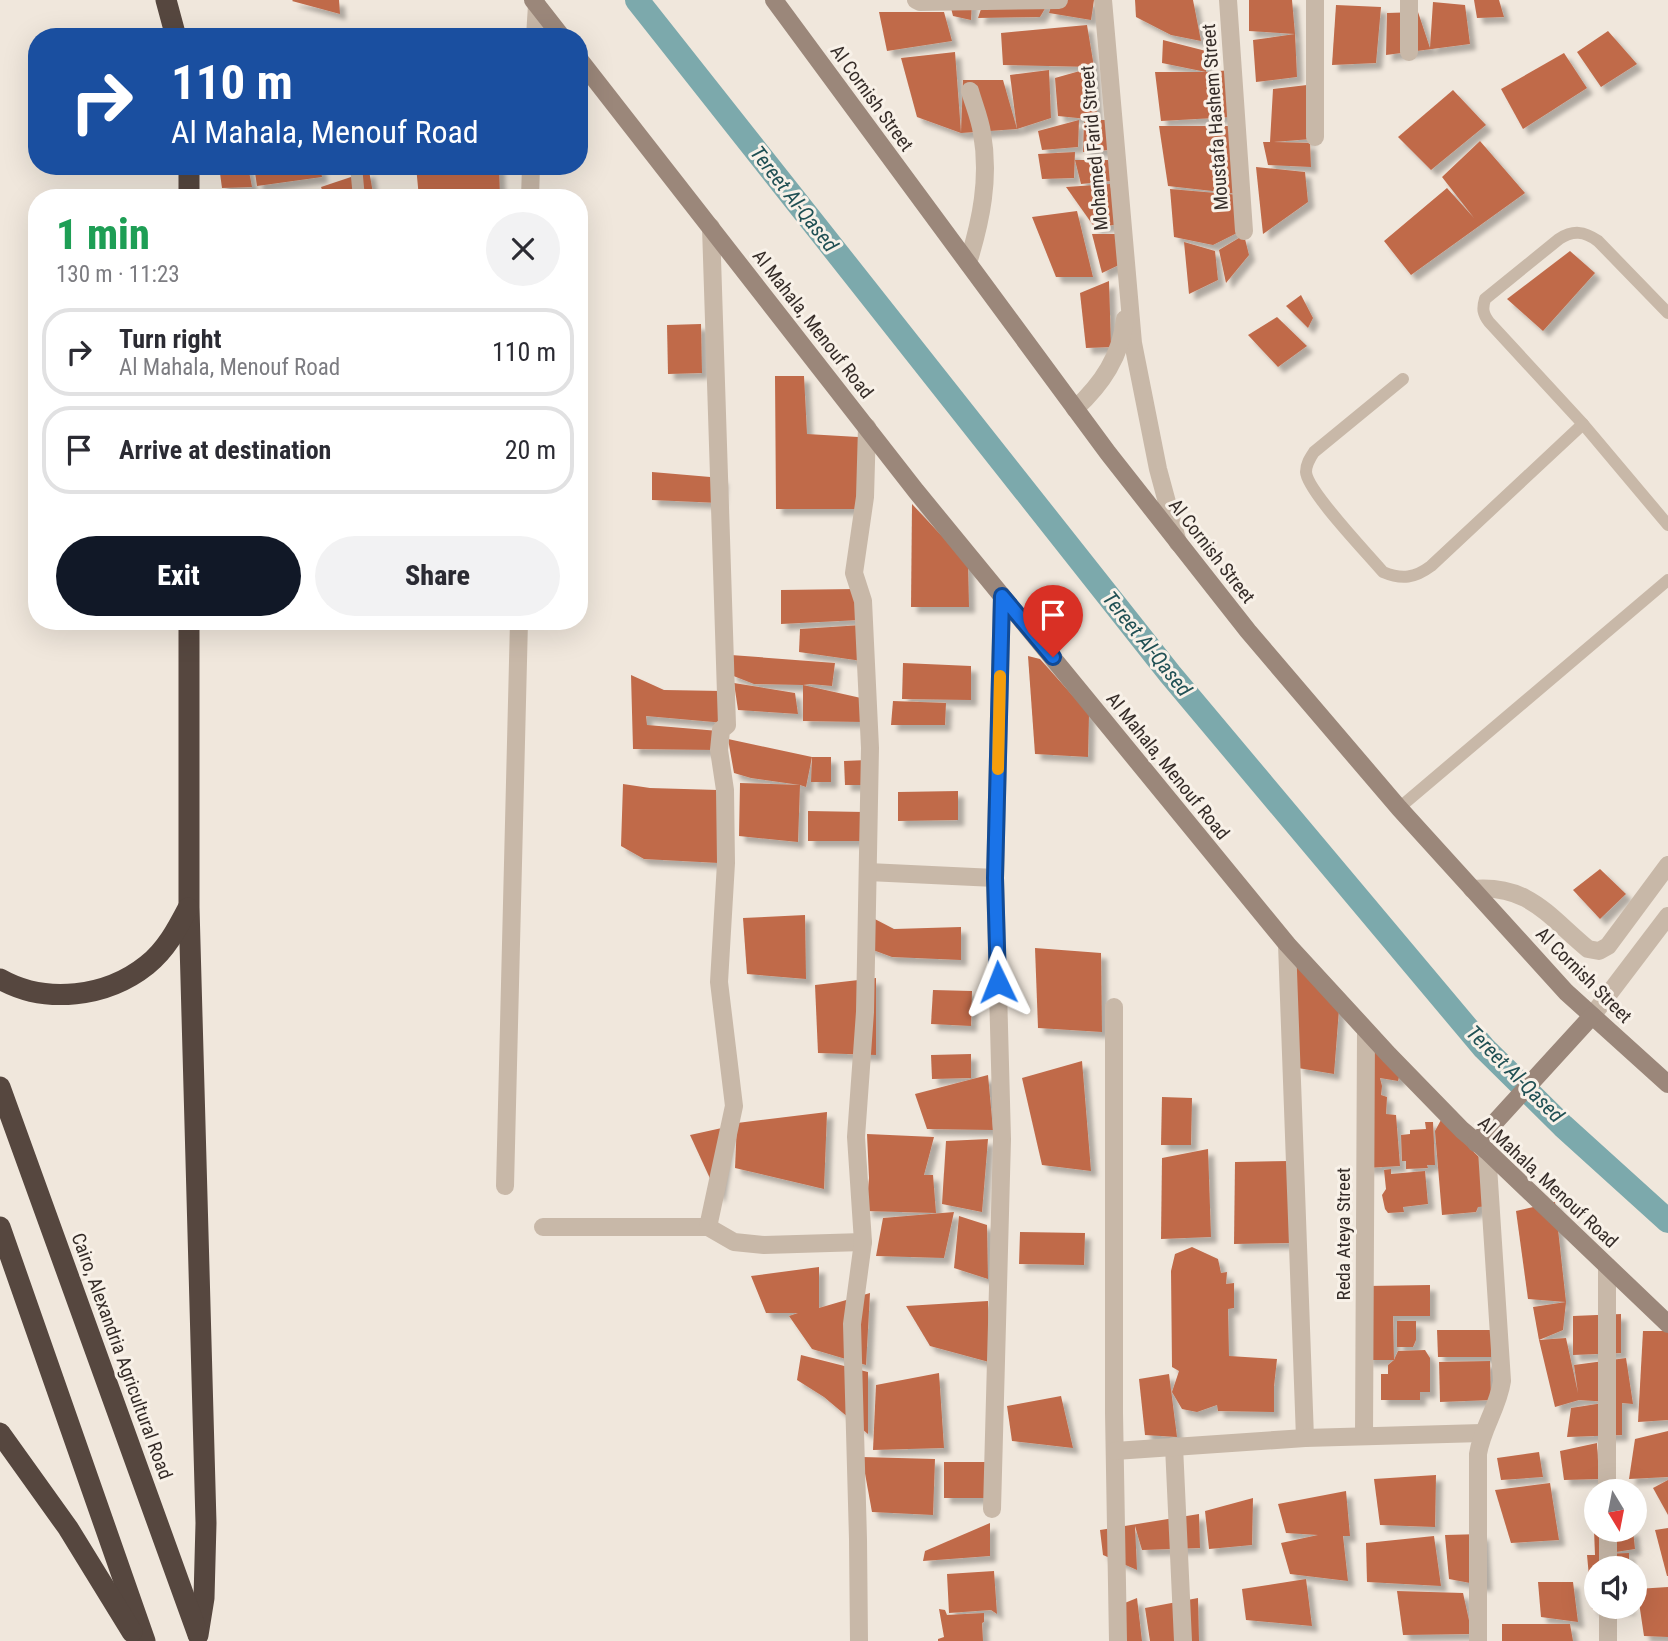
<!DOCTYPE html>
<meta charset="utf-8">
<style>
body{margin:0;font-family:"Roboto Condensed",sans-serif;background:#f2f2f3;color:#2b2b33;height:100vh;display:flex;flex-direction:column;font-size:26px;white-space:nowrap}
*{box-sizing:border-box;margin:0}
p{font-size:23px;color:#7c7c81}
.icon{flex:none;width:38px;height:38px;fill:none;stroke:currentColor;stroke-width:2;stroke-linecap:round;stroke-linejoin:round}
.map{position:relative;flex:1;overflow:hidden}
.side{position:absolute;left:28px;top:189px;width:560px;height:441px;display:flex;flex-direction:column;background:#fff;border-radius:28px;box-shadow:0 7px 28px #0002}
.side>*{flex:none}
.banner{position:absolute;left:28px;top:28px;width:560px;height:147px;border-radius:28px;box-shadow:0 7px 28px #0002;background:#1a4fa0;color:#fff;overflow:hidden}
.needle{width:46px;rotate:170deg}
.tools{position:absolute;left:1584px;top:1479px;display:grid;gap:14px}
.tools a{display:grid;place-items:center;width:63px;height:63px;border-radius:50%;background:#fff;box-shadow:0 7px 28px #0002;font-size:35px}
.pin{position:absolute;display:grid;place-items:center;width:60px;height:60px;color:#fff;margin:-72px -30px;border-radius:50% 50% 50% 0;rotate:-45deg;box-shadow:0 0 7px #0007}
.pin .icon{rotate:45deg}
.me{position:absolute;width:77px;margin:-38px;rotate:358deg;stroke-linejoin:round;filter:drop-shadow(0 0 5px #0008)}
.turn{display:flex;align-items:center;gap:24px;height:147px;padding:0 28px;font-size:32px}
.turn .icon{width:91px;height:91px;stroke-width:2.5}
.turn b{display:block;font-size:49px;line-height:60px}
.round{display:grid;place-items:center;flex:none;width:74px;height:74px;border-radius:37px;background:#f2f2f3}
.summary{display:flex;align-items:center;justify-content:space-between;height:119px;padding:0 28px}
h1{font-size:42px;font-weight:800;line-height:52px;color:#1e9e55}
.cta{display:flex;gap:14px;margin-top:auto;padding:14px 28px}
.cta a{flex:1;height:80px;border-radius:42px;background:#111827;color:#fff;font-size:28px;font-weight:800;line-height:80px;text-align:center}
.cta a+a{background:#f2f2f3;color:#2b2b33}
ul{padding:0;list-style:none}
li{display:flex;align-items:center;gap:21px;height:88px;margin:0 14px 10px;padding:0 14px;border:4px solid #e1e1e2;border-radius:28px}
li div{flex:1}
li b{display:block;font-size:26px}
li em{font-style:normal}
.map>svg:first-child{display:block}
</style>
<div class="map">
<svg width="1668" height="1641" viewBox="0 0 1668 1641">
<defs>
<filter id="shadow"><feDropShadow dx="6" dy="6" stdDeviation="2" flood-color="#0004"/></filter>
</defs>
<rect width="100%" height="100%" fill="#f0e7dc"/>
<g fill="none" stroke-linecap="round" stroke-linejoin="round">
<path stroke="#7ca9ac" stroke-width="24" d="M637 0 1170 674 1484 1048 1563 1126 1668 1221"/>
</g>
<g fill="#c06a4a" filter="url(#shadow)">
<path d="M293 0H339L340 14 292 1Z"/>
<path d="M949 0H972L971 20 953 16Z"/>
<path d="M984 0H1050L1040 17 978 18Z"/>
<path d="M1053 0H1094L1091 20 1049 13Z"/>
<path d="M1135 0H1193L1201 41 1171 35 1136 17Z"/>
<path d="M1249 0H1292L1295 34 1297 77 1256 82 1253 40 1295 34 1249 31Z"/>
<path d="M1474 0H1499L1504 17 1477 18Z"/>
<path d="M1433 2 1465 5 1470 44 1386 55 1387 13 1418 12 1430 48Z"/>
<path d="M1336 5 1381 7 1376 63 1332 65Z"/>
<path d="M879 12H944L952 41 887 51Z"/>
<path d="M1087 25 1094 67 1003 65 1001 33Z"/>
<path d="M1608 31 1637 64 1601 87 1577 52Z"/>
<path d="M1163 40 1206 51V72L1232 70V117L1161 121 1155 72H1206L1162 63Z"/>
<path d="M955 52 961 133 917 117 901 58Z"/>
<path d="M1564 53 1587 88 1523 129 1501 89Z"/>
<path d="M1094 67 1097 120H1106L1108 150 1083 152 1084 122 1097 120 1058 116 1055 78Z"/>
<path d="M1049 70 1051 118 1017 129 1010 75Z"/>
<path d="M963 80H1003L1017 129 961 133Z"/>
<path d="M1307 85 1311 139 1274 142 1310 143 1311 167 1268 165 1263 142H1270L1273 89Z"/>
<path d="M1453 90 1486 125 1431 170 1398 137Z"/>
<path d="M1079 120 1078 147 1042 150 1038 131Z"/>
<path d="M1159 126H1235L1239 194 1168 186Z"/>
<path d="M1480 141 1525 193 1411 275 1384 241 1447 188 1474 218 1442 177Z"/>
<path d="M1075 152 1074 178 1042 179 1038 154Z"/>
<path d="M1075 160H1110V181L1081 184Z"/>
<path d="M219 166H248L252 187 222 188Z"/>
<path d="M254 166H320L322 177 257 186Z"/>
<path d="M416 166H499L500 198H419Z"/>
<path d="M1256 167 1305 172 1308 202 1263 234Z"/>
<path d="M369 171 374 198H325L321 187Z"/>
<path d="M1110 184 1119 224 1095 228 1066 187Z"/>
<path d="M1170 189 1239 195 1237 233 1213 245 1174 237Z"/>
<path d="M1077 211 1093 277H1056L1032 217Z"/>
<path d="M1092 234H1117L1121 264 1102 273Z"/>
<path d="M1244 235 1249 255 1226 283 1219 250Z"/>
<path d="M1184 242 1215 251 1218 280 1189 294Z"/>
<path d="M1570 251 1595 273 1543 331 1507 299Z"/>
<path d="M1109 281 1111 347 1086 348 1080 293Z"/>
<path d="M1301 295 1313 318 1308 328 1286 306Z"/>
<path d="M1277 317 1307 346 1278 367 1248 335Z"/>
<path d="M701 324 702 373 668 374 667 325Z"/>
<path d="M775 376H804L807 434 858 437 859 509H776Z"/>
<path d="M652 472 722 478 720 503 652 500Z"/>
<path d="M912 504 968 564 969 607H911Z"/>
<path d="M856 589 859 620 781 624V590Z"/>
<path d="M862 625V661L799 652 800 629Z"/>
<path d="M731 655 835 663 832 686 810 684 803 685 861 698 864 722 803 721V685L754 684 731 675Z"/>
<path d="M1028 656 1040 659 1089 714 1088 757 1035 754Z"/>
<path d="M903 663 971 666V700L902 699Z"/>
<path d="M631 675 664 690 723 691 725 723 646 716 647 725 719 731 717 750 633 749Z"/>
<path d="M734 683 795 693 798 714 738 710Z"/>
<path d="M893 701 946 703 945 725H891Z"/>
<path d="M728 739 812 757 806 787 800 785 798 842 739 836 740 783 800 785 751 778 734 773Z"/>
<path d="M812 757H831V782H811Z"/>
<path d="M867 760 863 785H845L844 761Z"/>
<path d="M623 784 650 788 718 790 719 863 644 859 621 846Z"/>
<path d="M958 791V820L898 821V792Z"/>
<path d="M808 811 865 812V841H808Z"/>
<path d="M1600 869 1626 894 1600 919 1573 890Z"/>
<path d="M805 915 806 979 747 974 743 918Z"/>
<path d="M869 916 894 929 961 927V960L892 957 865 947Z"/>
<path d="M1035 948 1101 953 1102 1032 1038 1028Z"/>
<path d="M1291 956 1339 1009 1334 1074 1298 1068Z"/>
<path d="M876 978V1055L818 1053 815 985Z"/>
<path d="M933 990 972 991 971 1026 931 1024Z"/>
<path d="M1382 1050 1400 1073 1398 1081 1380 1078 1382 1086 1381 1095 1387 1097 1386 1114 1396 1115 1400 1166 1366 1168 1369 1052Z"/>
<path d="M971 1054V1078L932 1079 931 1055Z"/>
<path d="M1082 1061 1091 1171 1042 1165 1022 1078Z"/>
<path d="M988 1075 993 1130 927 1129 915 1094Z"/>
<path d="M1162 1097 1192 1098 1191 1145H1161Z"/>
<path d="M827 1112 824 1189 735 1168 737 1123Z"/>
<path d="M1441 1120 1487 1165 1490 1206 1478 1207 1476 1212 1442 1215 1435 1131Z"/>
<path d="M1425 1122H1433L1435 1165H1427L1428 1168 1406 1169V1161H1402L1401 1135 1410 1134V1130L1426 1129Z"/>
<path d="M731 1126 719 1198 690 1135Z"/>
<path d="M867 1134 934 1137 924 1175H933L936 1213 866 1211 869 1178Z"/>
<path d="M988 1139 982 1212 942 1204 946 1141Z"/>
<path d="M1208 1149 1211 1237 1161 1239 1162 1158Z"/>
<path d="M1289 1161 1292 1243 1234 1244 1235 1162Z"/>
<path d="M1391 1169V1174L1425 1171 1428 1204 1403 1207 1404 1212 1388 1213 1385 1209 1382 1195 1386 1189 1384 1170Z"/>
<path d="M1555 1202 1566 1302 1528 1299 1516 1211Z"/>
<path d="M954 1212 944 1258 876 1256 883 1218Z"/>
<path d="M959 1216 987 1225 988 1279 954 1268Z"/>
<path d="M1020 1232 1085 1233 1084 1265 1019 1264Z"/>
<path d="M1192 1247 1218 1259 1221 1273 1227 1272 1226 1284 1234 1283V1308L1228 1309 1229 1356 1277 1359 1274 1386V1412L1218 1411 1217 1405 1197 1412 1182 1409 1172 1392 1179 1371 1172 1367 1171 1271 1175 1254Z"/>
<path d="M819 1267V1308L870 1293 866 1365 812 1349 789 1316 798 1313H766L751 1276Z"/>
<path d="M1430 1285V1316H1393L1394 1360 1398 1351 1425 1350 1430 1358V1392H1420V1400H1381V1374H1388V1365L1394 1360H1366V1286Z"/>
<path d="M988 1301 989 1362 930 1346 906 1306Z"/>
<path d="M1566 1302 1563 1330 1539 1340 1533 1307Z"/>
<path d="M1621 1314V1353L1573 1355V1316Z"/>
<path d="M1397 1321H1416V1340L1413 1347H1397Z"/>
<path d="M1437 1330H1491V1357H1438Z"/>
<path d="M1643 1331H1668V1420L1638 1422Z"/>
<path d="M1566 1338 1578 1393 1574 1365 1626 1358 1633 1404 1622 1403V1435L1567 1437 1571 1408 1610 1402 1579 1400 1555 1407 1539 1340Z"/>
<path d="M801 1355 868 1372V1434L824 1397 797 1380Z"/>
<path d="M1490 1361 1491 1400 1440 1402 1439 1362Z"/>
<path d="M939 1373 944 1448 873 1450 876 1385Z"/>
<path d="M1169 1374 1177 1437 1145 1435 1139 1379Z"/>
<path d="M1061 1396 1073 1448 1012 1441 1007 1406Z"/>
<path d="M1668 1431V1477L1629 1479 1635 1439Z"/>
<path d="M1597 1443 1599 1479 1564 1480 1560 1451Z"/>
<path d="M1539 1452 1543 1477 1501 1480 1497 1458Z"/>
<path d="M862 1457 935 1459 933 1515 872 1512Z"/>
<rect x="944" y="1462" width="45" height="36"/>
<path d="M1436 1475 1435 1527 1380 1525 1374 1479Z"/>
<path d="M1668 1480V1515L1653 1488Z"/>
<path d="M1550 1483 1559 1540 1511 1543 1495 1490Z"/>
<path d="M1346 1491 1350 1536H1343L1348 1581 1290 1574 1281 1543 1318 1535 1286 1533 1278 1504Z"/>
<path d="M1253 1498 1252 1545 1209 1549 1205 1511Z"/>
<path d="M1199 1514 1200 1548 1142 1550 1135 1526 1137 1570 1103 1555 1100 1530Z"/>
<path d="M990 1523V1556L923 1561 925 1551Z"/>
<path d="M1668 1528V1576H1667L1655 1530Z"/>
<path d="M1594 1530H1633L1635 1549 1603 1554 1629 1553V1568H1596V1606H1630V1609H1592L1587 1555H1595Z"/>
<path d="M1483 1534 1486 1586 1449 1579 1445 1535Z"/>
<path d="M1434 1536 1441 1586 1367 1582 1366 1543Z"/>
<path d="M994 1571 997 1614 991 1610 949 1613 947 1574Z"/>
<path d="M1306 1579 1312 1626 1246 1620 1242 1589Z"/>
<path d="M1538 1582H1573L1578 1622 1541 1617Z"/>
<path d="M1668 1587V1637L1644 1636 1637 1589Z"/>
<path d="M1397 1591 1463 1593 1472 1634 1403 1635Z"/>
<path d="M1137 1598 1142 1641H1120L1110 1609Z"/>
<path d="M1198 1598 1199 1641H1150L1145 1608Z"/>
<path d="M939 1609 945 1610 947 1615 984 1613V1622L982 1623 983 1641H938V1639L944 1637Z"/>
<path d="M1502 1624H1570L1573 1641H1502Z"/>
</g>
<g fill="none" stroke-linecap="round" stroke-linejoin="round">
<g stroke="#c8b8a8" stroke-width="12">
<path d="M356 166 359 198"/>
<path d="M1668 313 1598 241C1584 231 1573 230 1559 239L1485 299C1482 309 1483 314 1489 322L1583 424 1668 525"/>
<path d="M1403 379 1314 452C1310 458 1306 464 1306 472 1307 491 1368 554 1383 572 1402 580 1415 578 1431 566L1583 424"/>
<path d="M1399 808 1668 580"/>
</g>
<g stroke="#c8b8a8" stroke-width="18">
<path d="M916 0 920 2 1059 0"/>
<path d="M1103 0 1133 343 1158 469 1178 543"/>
<path d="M1228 0 1244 231"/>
<path d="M1409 0V52"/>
<path d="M535 37 537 5"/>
<path d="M1315 137V0"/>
<path d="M530 198 531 166"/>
<path d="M968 263C981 221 990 178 982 133 980 119 974 105 970 91"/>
<path d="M1075 409C1102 384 1121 356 1125 319"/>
<path d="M868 872 995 878"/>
<path d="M1472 889C1529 884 1548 916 1588 949L1599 951 1608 946 1668 865"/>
<path d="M1287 944 1305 1438"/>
<path d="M1114 1007V1413L1118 1641"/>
<path d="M1592 1016 1668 916"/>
<path d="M505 1186 519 621"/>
<path d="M543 1227H708L734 1242 764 1245 863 1242"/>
<path d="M708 1227 734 1106 719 982 726 863 725 790 719 750 721 730 727 725 711 227"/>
<path d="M1607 1266V1491"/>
<path d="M1364 1436 1366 1032"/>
<path d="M1174 1446 1183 1641"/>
<path d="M1115 1451 1305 1438 1482 1433"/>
<path d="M992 1509 1002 1139 995 878 1002 596"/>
<path d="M1608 1530V1568"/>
<path d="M1608 1606V1641"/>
<path d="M859 1641 858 1539 852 1324 863 1242 856 1137 865 1012 870 748 863 601 854 573 865 497 867 427"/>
<path d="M1478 1641V1454C1482 1428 1498 1408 1502 1381L1487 1151"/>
</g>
<g stroke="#9b877a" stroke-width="18">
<path d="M533 0 562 37"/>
<path d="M774 0 1108 453 1248 631 1399 808 1566 992 1668 1084"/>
<path d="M579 59 916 491 1287 944 1389 1055 1462 1130 1487 1151 1668 1324"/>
<path d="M1476 1143 1592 1016"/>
</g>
<g stroke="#56473f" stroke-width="21">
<path d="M166 0 176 37"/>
<path d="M189 198V166"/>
<path d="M189 621V907L206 1523 204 1598 198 1635"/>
<path d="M0 979C46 1005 107 997 147 965 166 950 177 929 188 908"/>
<path d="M0 1087 197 1632"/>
<path d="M0 1227 145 1641"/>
<path d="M0 1433 68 1528 132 1632"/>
</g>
</g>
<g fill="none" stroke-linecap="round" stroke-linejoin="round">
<defs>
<path id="route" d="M998 982 995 878 1002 596 1053 657"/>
</defs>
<use href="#route" stroke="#114b97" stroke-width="18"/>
<use href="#route" stroke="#1a73e8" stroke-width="12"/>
<path stroke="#f59e0b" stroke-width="12" d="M998 769 1000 676"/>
</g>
<g text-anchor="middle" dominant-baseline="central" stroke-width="6" stroke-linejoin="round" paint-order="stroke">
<g font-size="19" fill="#352c28" stroke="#f8f1e8">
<text transform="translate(872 98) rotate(54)">Al Cornish Street</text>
<text transform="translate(1215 117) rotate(-94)">Moustafa Hashem Street</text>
<text transform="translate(1094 148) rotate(-95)">Mohamed Farid Street</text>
<text transform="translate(813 324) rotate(52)">Al Mahala, Menouf Road</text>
<text transform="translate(1212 551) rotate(52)">Al Cornish Street</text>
<text transform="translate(1168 766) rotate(51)">Al Mahala, Menouf Road</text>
<text transform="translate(1584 975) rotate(45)">Al Cornish Street</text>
<text transform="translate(1548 1182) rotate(43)">Al Mahala, Menouf Road</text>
<text transform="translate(1343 1234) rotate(-90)">Reda Ateya Street</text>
<text transform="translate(122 1356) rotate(70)">Cairo, Alexandria Agricultural Road</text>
</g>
<g font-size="21" font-style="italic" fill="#205054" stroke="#f8f1e8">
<text transform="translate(794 199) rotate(52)">Tereet Al-Qased</text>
<text transform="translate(1147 644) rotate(51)">Tereet Al-Qased</text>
<text transform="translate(1515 1074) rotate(45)">Tereet Al-Qased</text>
</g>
</g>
</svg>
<div class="tools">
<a><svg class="needle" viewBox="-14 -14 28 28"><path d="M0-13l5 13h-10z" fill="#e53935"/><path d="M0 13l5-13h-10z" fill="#7c7c81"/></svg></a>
<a><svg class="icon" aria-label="sound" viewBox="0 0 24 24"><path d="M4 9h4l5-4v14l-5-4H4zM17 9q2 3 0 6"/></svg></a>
</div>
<div class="pin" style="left:1053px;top:657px;background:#d93025"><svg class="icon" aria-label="arrive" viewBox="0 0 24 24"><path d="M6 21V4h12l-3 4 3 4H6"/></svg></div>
<svg class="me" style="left:998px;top:982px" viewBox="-20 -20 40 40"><path d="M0-17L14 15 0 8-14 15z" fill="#1a73e8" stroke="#fff" stroke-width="4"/></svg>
<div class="banner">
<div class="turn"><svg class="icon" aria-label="right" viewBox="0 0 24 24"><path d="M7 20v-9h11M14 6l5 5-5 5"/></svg><div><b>110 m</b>Al Mahala, Menouf Road</div></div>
</div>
<section class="side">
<div class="summary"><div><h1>1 min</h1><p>130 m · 11:23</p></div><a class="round"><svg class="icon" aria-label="close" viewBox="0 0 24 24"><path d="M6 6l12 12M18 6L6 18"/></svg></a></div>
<ul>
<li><svg class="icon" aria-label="right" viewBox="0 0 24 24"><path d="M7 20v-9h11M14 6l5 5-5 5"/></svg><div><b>Turn right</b><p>Al Mahala, Menouf Road</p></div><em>110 m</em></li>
<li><svg class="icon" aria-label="arrive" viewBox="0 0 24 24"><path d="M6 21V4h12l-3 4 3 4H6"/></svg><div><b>Arrive at destination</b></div><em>20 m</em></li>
</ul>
<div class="cta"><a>Exit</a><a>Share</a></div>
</section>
</div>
